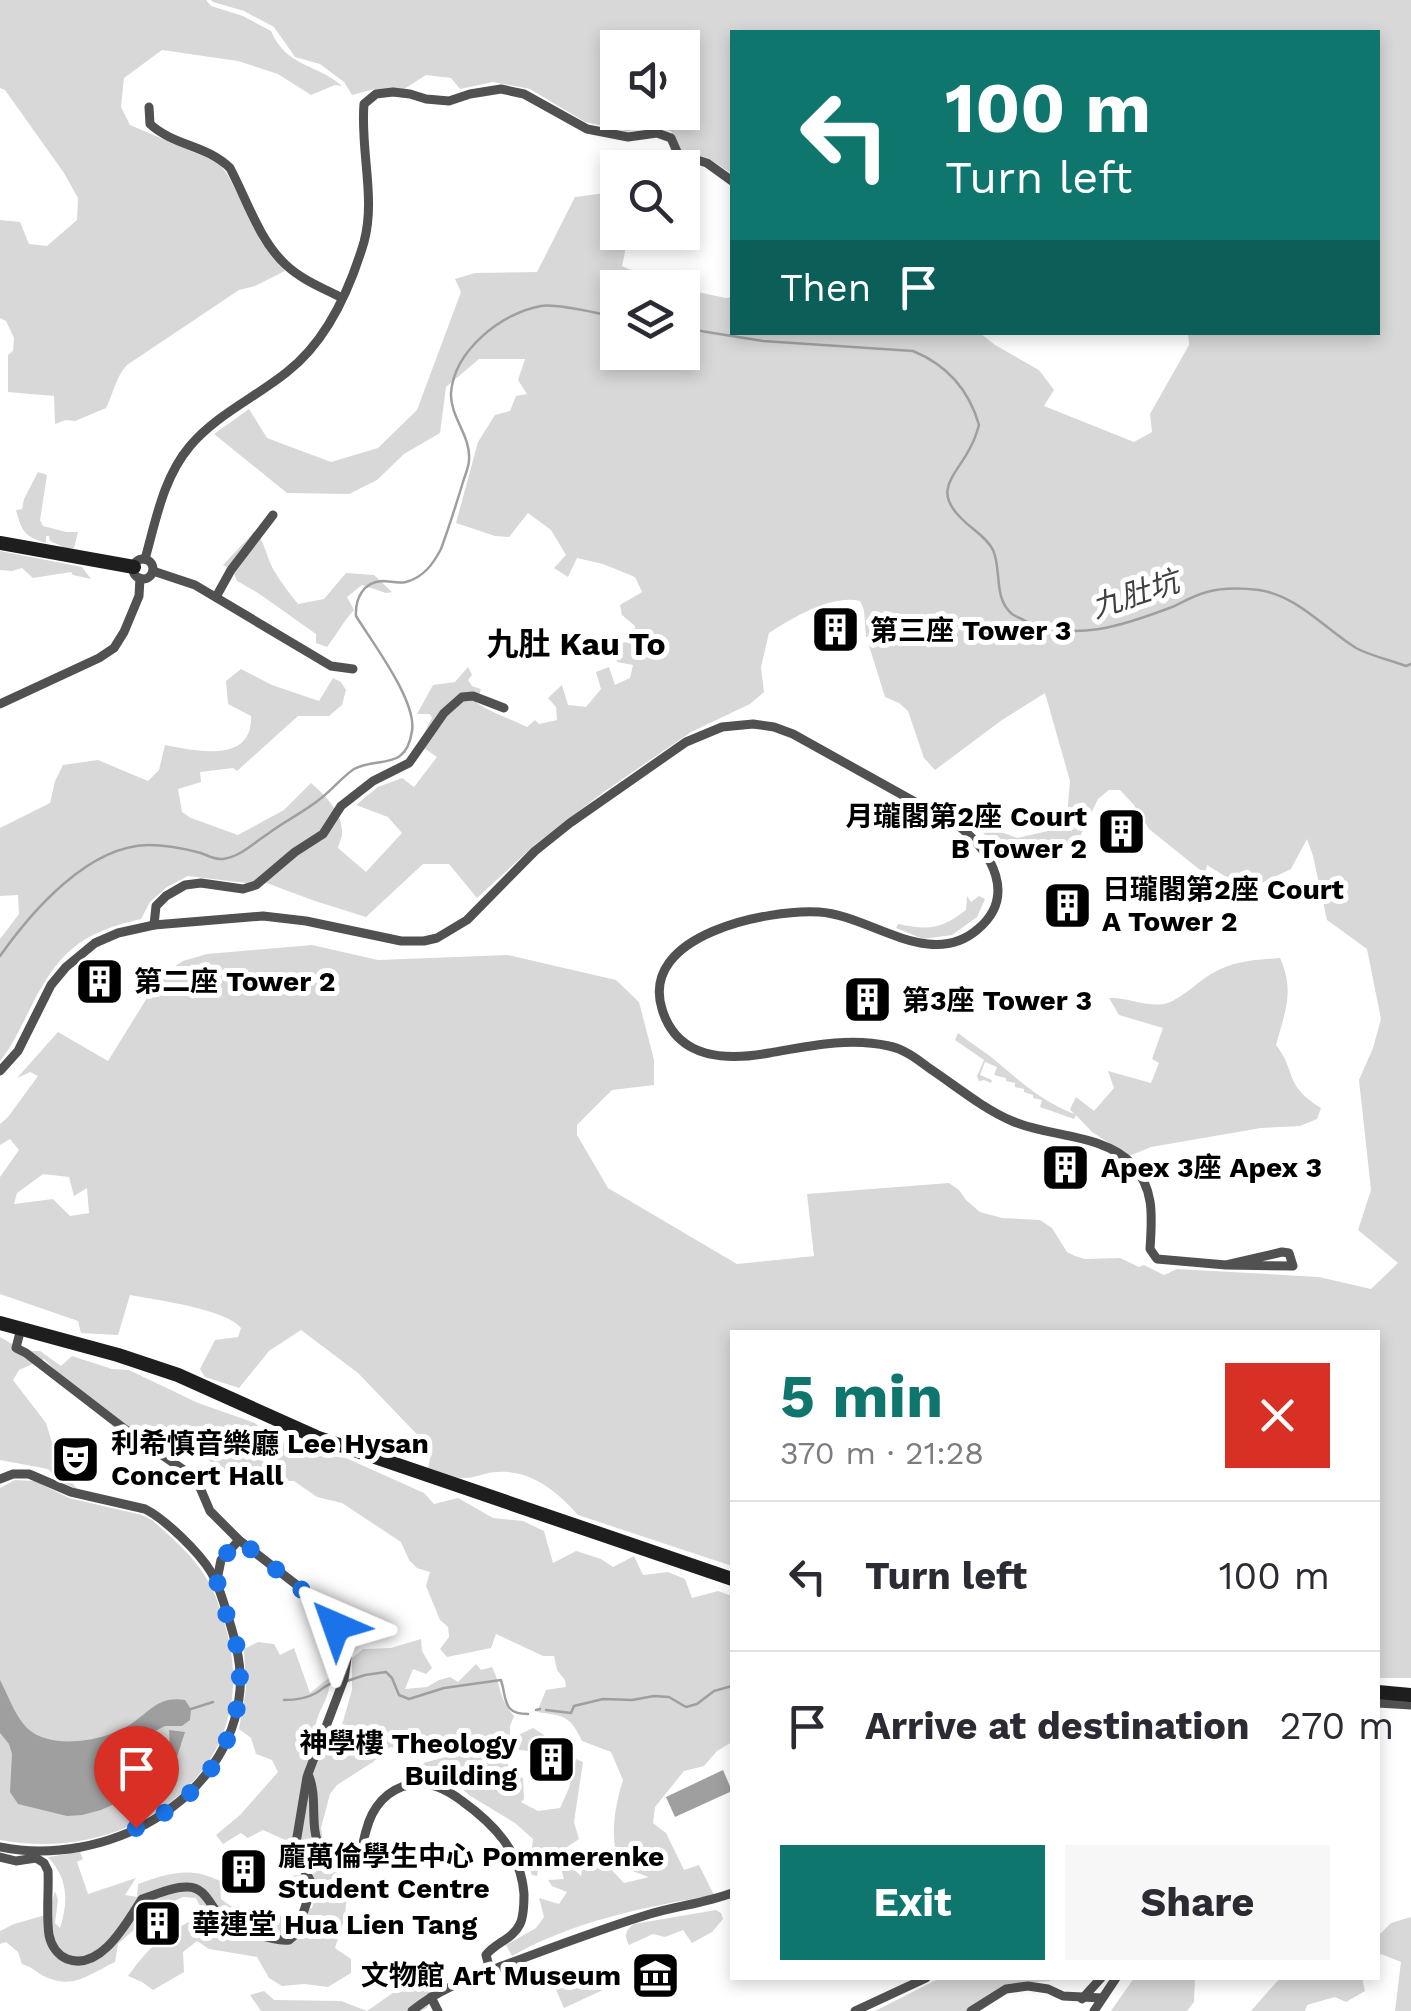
<!DOCTYPE html>
<meta charset="utf-8">
<style>
body{margin:0;font-family:"Work Sans","Noto Sans TC",sans-serif;background:#f7f7f7;color:#2b2b33;height:100vh;display:flex;flex-direction:column;font-size:38px;white-space:nowrap}
*{box-sizing:border-box;margin:0}
p{font-size:32px;color:#7c7c81}
.icon{flex:none;width:55px;height:55px;fill:none;stroke:currentColor;stroke-width:2;stroke-linecap:round;stroke-linejoin:round}
.map{position:relative;flex:1;overflow:hidden}
.side{position:absolute;left:730px;top:1330px;width:650px;height:650px;display:flex;flex-direction:column;background:#fff;border-radius:0px;box-shadow:0 5px 15px #0003}
.side>*{flex:none}
.hud{position:absolute;left:730px;top:30px;width:650px;height:305px;border-radius:0px;box-shadow:0 5px 15px #0003;background:#0f766e;color:#fff;overflow:hidden}
.tools{position:absolute;left:600px;top:30px;display:grid;gap:20px}
.tools a{display:grid;place-items:center;width:100px;height:100px;border-radius:0px;background:#fff;box-shadow:0 5px 15px #0003;font-size:50px}
.pin{position:absolute;display:grid;place-items:center;width:85px;height:85px;color:#fff;margin:-102px -42px;border-radius:50% 50% 50% 0;rotate:-45deg;box-shadow:0 0 10px #0007}
.pin .icon{rotate:45deg}
.me{position:absolute;width:110px;margin:-55px;rotate:317deg;stroke-linejoin:round;filter:drop-shadow(0 0 8px #0008)}
.turn{display:flex;align-items:center;gap:35px;height:210px;padding:0 50px;font-size:45px}
.turn .icon{width:130px;height:130px;stroke-width:2.5}
.turn b{display:block;font-size:70px;line-height:85px}
.then{display:flex;align-items:center;height:95px;padding:0 50px;background:#0003;gap:20px;font-size:38px}
.round{display:grid;place-items:center;flex:none;width:105px;height:105px;border-radius:0px;background:#f7f7f7}
.summary{display:flex;align-items:center;justify-content:space-between;height:170px;padding:0 50px}
h1{font-size:60px;font-weight:700;line-height:75px;color:#0f766e}
.primary-button{display:flex;gap:20px;margin-top:auto;padding:20px 50px}
.primary-button a{flex:1;height:115px;border-radius:0px;background:#0f766e;color:#fff;font-size:40px;font-weight:700;line-height:115px;text-align:center}
.primary-button a+a{background:#f7f7f7;color:#2b2b33}
ul{padding:0;list-style:none}
li{display:flex;align-items:center;gap:30px;height:150px;padding:0 50px;border-top:2px solid #e1e1e2}
li div{flex:1}
li b{display:block;font-size:38px}
li em{font-style:normal}
.map>svg:first-child{display:block}
</style>
<div class="map">
<svg width="1411" height="2011" viewBox="0 0 1411 2011">
<rect width="100%" height="100%" fill="#fff"/>
<g fill="#d8d8d8" fill-rule="evenodd">
<path d="M0 0H206L211 6 243 16 271 31C287 68 316 63 342 86L335 85 311 95 278 74 238 61 162 50 124 78 121 107 130 125 219 163 229 177 261 241 285 271 255 286 239 290 127 365C116 376 113 395 106 408L75 421 66 420 55 424 54 396 8 392V355L13 351 14 338 6 321 0 318V220L20 222 29 244 47 246 77 220 78 198 64 173 5 90 0 88Z"/>
<path d="M211 0H1411V1678H1378V1332H732V1566L578 1515C558 1492 530 1469 497 1472 487 1472 477 1477 466 1478 453 1479 441 1473 428 1468L432 1450 358 1373 301 1330 269 1351 239 1388 205 1377 200 1369 215 1340 238 1337 241 1328C226 1309 156 1300 130 1295L118 1335 81 1333 78 1321 0 1294V1177L19 1150 10 1139 0 1145V1124L8 1117 38 1076 30 1072 17 1078 58 1032 108 1061 155 985 167 971 183 961 207 954 312 945 378 960 508 955 616 980 639 1002 654 1060V1085L612 1090 577 1125V1135L608 1188 737 1264 814 1256 807 1194 949 1183 959 1190 966 1200 980 1212 1002 1218 1040 1220 1052 1228 1067 1252 1075 1256 1085 1259 1120 1258 1139 1267 1144 1265 1164 1275 1177 1269 1319 1277 1371 1289 1398 1263 1358 1230 1371 1190 1359 1080 1373 1048 1381 1019 1367 949 1327 920 1313 856 1307 839 1291 869 1247 890 1207 865 1205 874 1149 829 1134 805 1120 790H1109L1098 799 1078 841 1046 857 998 852 975 822 1017 838 1066 827 1070 781 1045 693 1002 720 935 770 924 758 908 711 899 703 885 697 866 636 864 610 860 601C832 594 792 618 769 633L761 667 764 692 750 704 691 732 605 791 537 843 477 898 449 864H423L366 917 315 901 264 882 246 883 188 876 167 887 150 902 141 919C80 933 59 952 31 1007 21 1026 13 1045 0 1061V939L19 914 18 895 0 896V828L50 803 55 781 63 765 98 760 148 781 159 770 165 745C195 751 253 764 251 716L228 704 226 681 241 669 272 685 319 701 333 678 341 682 346 690 342 705 329 716H298L237 771 233 768 200 772 201 782 178 789 182 812 191 818 238 835 284 810 311 783C324 794 342 812 342 831 343 837 339 842 338 848L366 872 402 833 388 817 356 805 378 787 402 778 414 787 437 757 418 744 432 718 430 714H417L433 685 455 682 468 667 472 675 468 680 472 686 481 689 477 703C493 714 510 718 527 727L535 720 539 724 557 720 556 707 548 698 562 685 568 705 586 707 601 689 596 672 609 667 615 685 630 678 633 665 617 662 614 645 634 640 635 626 622 615 620 605 642 592 635 577 603 564 577 558 568 577 554 568 566 555 551 530 528 513 509 537 495 536 456 523 478 442 495 415 510 411 516 396 527 394 518 380 525 359H479L446 387 440 433 404 454 377 480 349 494 287 493 214 434 249 409 267 438 331 462 378 448 417 410 461 292 455 279 475 273 537 272 575 197 613 192 617 198 618 232 629 233 622 266 664 285 676 287 618 288V352H682L683 289 726 298 732 297V332L980 333 995 345 1039 370 1054 390 1044 406 1134 442 1152 432 1150 414 1189 345 1188 333 1378 332V32H732V174L708 158 681 151 671 131 649 127 627 131 585 122 530 89 493 82 460 89 451 78 426 75 404 89H375L352 95 344 82 320 64 295 57 274 27 244 11 213 2ZM618 48H682V112H618ZM43 1174 69 1177 74 1196 87 1188 89 1213 70 1216 53 1199 14 1204 17 1193Z"/>
<path d="M38 472 47 475 40 520 43 526 66 532H78L74 548 68 549 50 541 49 536H46V543C24 536 22 532 16 510L22 509 24 499Z"/>
<path d="M254 532C265 540 266 556 273 569 280 581 289 593 298 604L324 599 346 573 374 575 392 592 386 593 362 585 347 597 354 610C343 622 337 634 327 647L316 643V634L258 593 237 581 233 571 223 565Z"/>
<path d="M0 551 82 567 91 579 73 575 71 572 33 578 22 568 12 571 0 570Z"/>
<path d="M967 896 971 902 979 896 985 899 977 917 952 935 923 939 896 928 898 924C929 930 940 930 966 910Z"/>
<path d="M1280 958C1295 991 1285 1012 1276 1045 1298 1074 1283 1084 1321 1108L1317 1119 1300 1126 1261 1128 1151 1147 1129 1156 1092 1132 1076 1115 1074 1119 1040 1107 1042 1100 1033 1098V1095L1024 1092V1089L1015 1087V1083L1006 1081V1078L994 1075 997 1067 985 1062 980 1075 992 1080 991 1083 984 1080 979 1081 977 1076 984 1060 955 1040 958 1033C968 1041 979 1048 990 1056 1016 1078 1041 1101 1074 1114L1070 1109 1076 1097 1094 1111 1114 1088 1108 1071 1151 1083 1159 1063 1152 1059 1163 1028 1119 1015 1109 998C1127 997 1145 1007 1164 1004 1177 1002 1198 982 1211 974 1233 961 1254 960 1280 958Z"/>
<path d="M0 1337 24 1351H40L61 1366 72 1356 112 1369 129 1370 198 1403 255 1423 277 1443 295 1442 301 1452 346 1458 424 1493 434 1504 458 1498 493 1518 523 1521 544 1531 553 1563 576 1551 601 1559 613 1567 634 1556 643 1575 668 1572 685 1579 692 1598 718 1591 732 1596V1742L717 1751 704 1766 684 1771 655 1807 653 1823 666 1833 684 1870 699 1865 714 1895C645 1907 573 1921 512 1956L506 1945 536 1928 544 1917 539 1898 559 1904 567 1892 552 1886 548 1880 564 1879 560 1865 542 1852 537 1876 532 1875 523 1850 531 1854 533 1839 515 1823 469 1795 458 1785 438 1780 423 1763 446 1757 432 1742 405 1732V1751L390 1747 373 1762 337 1785 330 1794 321 1828 324 1847 340 1862 347 1891 345 1917 335 1948 351 1959V1973L328 1987 304 1984 282 1986 269 1978 257 1957 209 1949 197 1941 183 1952 184 1972 153 1990 142 1982 128 1976C153 1942 166 1932 204 1915L196 1898 183 1897 157 1909 118 1944 115 1962C93 1972 76 1988 51 1979 40 1976 35 1968 22 1964L18 1952 6 1942 0 1944V1931L14 1924 49 1914 55 1891 58 1900 55 1923 60 1928C68 1902 69 1880 48 1857L80 1852 83 1859 77 1862 88 1894 136 1878 125 1895 137 1897 138 1884C168 1873 191 1866 220 1881L221 1899C235 1910 246 1915 264 1909L286 1918 312 1908 316 1892 303 1881 291 1876 299 1875 314 1868 307 1853 290 1863 283 1857 285 1840 263 1830 248 1838 241 1833 223 1844 216 1835 240 1815 278 1772 272 1760 256 1754 251 1738 239 1729 246 1689 244 1649 258 1642 274 1644 280 1655 294 1648 310 1693 330 1677C330 1704 315 1709 315 1735L340 1732 352 1690V1658L363 1649 391 1648 421 1639 422 1651 432 1668 426 1674 413 1669 405 1689 427 1687 439 1680 450 1677 458 1682 476 1664 481 1670 492 1667C502 1687 498 1698 514 1716L510 1726V1736L514 1737 533 1728 544 1735 538 1752 511 1749 507 1771 523 1778 524 1799 521 1802 538 1811 560 1808 569 1788 576 1759 583 1762 574 1822 579 1839 567 1847 564 1860 581 1876 585 1853 604 1862 624 1883 649 1877C642 1874 632 1872 626 1867 605 1850 616 1802 623 1780L611 1752 582 1741C570 1715 564 1716 537 1712L546 1690 566 1687 565 1680 557 1670 554 1656H543L496 1634 491 1648 447 1657 440 1649 449 1637 448 1627 440 1620 426 1586 430 1572 417 1568 409 1560 401 1542 342 1503 317 1497 294 1481 262 1480 235 1473 215 1466 202 1453 197 1459 186 1457 195 1449V1432L183 1430 179 1450 174 1457 116 1421 73 1387 44 1359 19 1370 13 1380 46 1423 59 1465 77 1489 61 1482 48 1469 0 1460Z"/>
<path d="M15 1480 35 1481 69 1498 142 1515 152 1520C172 1538 197 1559 209 1583 216 1594 219 1607 223 1619 272 1765 135 1866 0 1840V1488Z"/>
<path d="M716 1910 721 1913 723 1919 712 1932 692 1943 683 1930 665 1937 653 1934 629 1945C624 1935 625 1931 634 1924Z"/>
<path d="M1411 1917V2011H1395L1401 1962 1381 1954 1378 1958V1936L1391 1923Z"/>
<path d="M440 1967 427 2008 421 2011H261L250 1995 264 1991 274 2000 341 2001 367 2011 397 1990Z"/>
<path d="M592 1967 603 1990 564 2008 554 1985Z"/>
<path d="M940 1978H1049L1050 1981 1007 1984 966 2011H875Z"/>
<path d="M1134 1978H1195L1194 2002 1187 2011H1111Z"/>
<path d="M1280 1978H1362L1365 1991 1346 2002 1335 1997 1307 2005 1305 2011H1251Z"/>
</g>
<g fill="#9f9f9f">
<path d="M0 1680C8 1695 15 1716 27 1728 51 1751 106 1741 131 1724 151 1711 158 1696 185 1700L191 1709 190 1720 182 1726H165L116 1751V1763L122 1776C152 1784 173 1760 169 1730L185 1732 173 1769 164 1781 101 1810 82 1815 67 1816 18 1804 10 1792 12 1754 9 1744 0 1733Z"/>
<path d="M723 1770 732 1791 675 1817 666 1797Z"/>
</g>
<g fill="none" stroke-linecap="round" stroke-linejoin="round">
<g stroke="#9f9f9f" stroke-width="2.5">
<path d="M682 328 763 341 913 351C947 365 969 390 979 425 977 432 975 439 971 446 958 474 931 489 961 518 971 529 986 536 993 550 1002 570 993 598 1012 614 1012 615 1025 620 1025 621 1074 643 1125 625 1172 607 1183 602 1195 595 1207 592 1224 587 1242 588 1259 590 1298 596 1325 629 1356 648 1371 656 1390 660 1406 666L1411 664"/>
<path d="M0 956C32 911 88 846 148 845 165 845 186 849 201 853 209 856 215 860 223 859 240 857 255 842 269 833 285 821 304 812 320 799 332 790 342 777 354 769 378 756 406 772 412 731 417 701 372 642 356 616 355 599 363 582 382 581 390 581 398 584 406 582 424 577 433 564 441 549 449 527 456 505 463 482 465 475 469 467 469 460 471 436 450 417 451 393 454 351 501 313 541 306 557 303 599 314 618 317"/>
<path d="M347 1681 365 1675 386 1672 392 1678 399 1695 409 1699 444 1688 501 1680C507 1699 502 1714 528 1714"/>
<path d="M284 1700C295 1700 306 1699 316 1693 324 1688 326 1684 336 1682"/>
<path d="M191 1709 213 1702"/>
<path d="M536 1710 540 1709"/>
<path d="M546 1710 571 1713 574 1706 603 1699 632 1700 654 1696 669 1697 686 1707 697 1704 714 1691 732 1686"/>
</g>
<g stroke="#515151" stroke-width="9">
<path d="M149 107 150 124C174 146 207 145 230 168 247 200 259 240 286 265 302 280 323 288 342 298"/>
<path d="M145 559C156 520 163 478 190 446 216 415 256 397 287 372 327 341 350 289 364 242 376 198 360 150 364 104L376 94 393 92 410 94 426 99 449 101 470 94 501 89 524 94 587 129 628 137 657 133 671 138 678 154 707 163 732 181"/>
<circle cx="143" cy="569" r="10"/>
<path d="M153 571 195 585 331 666 353 669"/>
<path d="M216 597 231 570 273 515"/>
<path d="M0 704 99 658 114 648 124 632 139 596 140 578"/>
<path d="M154 925 156 906 166 896 185 885 201 883 243 889 256 885 295 852 323 834 341 806 373 781 409 763 444 713 462 697 473 696 504 708"/>
<path d="M0 1071 18 1051 51 985 66 967 95 943 118 933 154 925 263 916 306 921 401 941H424L437 938 467 920 535 851 570 823 686 742 722 727 753 724 774 727 793 734 960 827C992 853 1017 896 978 929 930 971 870 915 819 912 769 909 639 934 662 1009 677 1059 725 1061 769 1053 809 1046 849 1037 889 1046 904 1049 917 1059 929 1068 956 1086 982 1108 1012 1121 1048 1137 1105 1134 1132 1164 1155 1189 1152 1217 1150 1249L1157 1259 1226 1265 1293 1266 1289 1253 1282 1252 1226 1265"/>
<path d="M21 1328 16 1348 26 1353 126 1430 191 1475 198 1483 210 1511 239 1540 307 1593 336 1625 342 1638 347 1658 344 1679 308 1774C319 1798 308 1826 321 1850L346 1860C351 1858 355 1858 359 1853 363 1847 364 1837 366 1831 372 1807 387 1789 412 1784 429 1780 449 1791 462 1801 494 1824 521 1852 524 1894 524 1903 524 1916 520 1924 513 1939 495 1943 486 1955L490 1970"/>
<path d="M0 1479 13 1474H29L71 1492 145 1509C165 1519 199 1552 211 1572 218 1583 221 1595 225 1607 234 1635 242 1661 240 1690 230 1803 104 1868 0 1847"/>
<path d="M217 1580 221 1560 239 1540"/>
<path d="M1378 1703 1411 1705"/>
<path d="M0 1857 16 1861 36 1858 44 1863 48 1871C49 1891 46 1914 49 1935 51 1945 57 1955 67 1959 101 1972 127 1922 142 1899 155 1895 174 1886 188 1887 206 1887 211 1908 222 1918 233 1928 275 1942 289 1940L296 1934 310 1893V1880L302 1866 295 1849 307 1777"/>
<path d="M431 1997 438 2011"/>
<path d="M1082 1999 1101 1978"/>
<path d="M412 2011C438 1989 471 1978 502 1966 551 1948 600 1929 650 1914 677 1906 705 1903 732 1893"/>
<path d="M855 2011 926 1978"/>
<path d="M971 2011 1006 1989 1028 1986 1048 1989 1063 1996 1102 1998"/>
<path d="M1094 2011 1116 1978"/>
</g>
<g stroke="#1e1e1e" stroke-width="14">
<path d="M0 543 134 567"/>
<path d="M0 1323 118 1355 178 1375 316 1437 732 1579"/>
<path d="M1378 1692 1411 1695"/>
</g>
</g>
<g fill="none" stroke-linecap="round" stroke-linejoin="round">
<path stroke="#1a73e8" stroke-width="18" stroke-dasharray="0 32.4" d="M136 1828C150 1821 164 1814 176 1805 227 1767 251 1700 235 1639 230 1618 214 1593 218 1572 220 1559 230 1550 239 1540L307 1594 336 1626"/>
</g>
<defs>
<symbol id="building-square" viewBox="-11 -11 22 22"><rect x="-9" y="-9" width="18" height="18" rx="4" fill="#000" stroke="#fff"/><path d="M-4-6H4V6H1V3H-1V6H-4ZM-2.5-4.3h1.7v1.8h-1.7ZM.8-4.3h1.7v1.8H.8ZM-2.5-1h1.7V.8h-1.7ZM.8-1h1.7V.8H.8Z" fill="#fff"/></symbol>
<symbol id="theatre-square" viewBox="-11 -11 22 22"><rect x="-9" y="-9" width="18" height="18" rx="4" fill="#000" stroke="#fff"/><path d="M-5-5.5Q0-4 5-5.5V0Q5 5 0 6Q-5 5-5 0ZM-3.3-2.5H-1v1.5H-3.3ZM1-2.5H3.3v1.5H1ZM-2.8 1Q0 5.5 2.8 1Z" fill="#fff"/></symbol>
<symbol id="museum-square" viewBox="-11 -11 22 22"><rect x="-9" y="-9" width="18" height="18" rx="4" fill="#000" stroke="#fff"/><path d="M0-6L6-3V-2H-6V-3ZM-5-1h2V3h-2ZM-1-1h2V3h-2ZM3-1h2V3H3ZM-6 4H6V6H-6Z" fill="#fff"/></symbol>
</defs>
<g fill-rule="evenodd">
<use href="#building-square" x="808" y="602" width="55" height="55"/>
<use href="#building-square" x="1094" y="804" width="55" height="55"/>
<use href="#building-square" x="1040" y="878" width="55" height="55"/>
<use href="#building-square" x="72" y="954" width="55" height="55"/>
<use href="#building-square" x="840" y="972" width="55" height="55"/>
<use href="#building-square" x="1038" y="1140" width="55" height="55"/>
<use href="#theatre-square" x="48" y="1432" width="55" height="55"/>
<use href="#building-square" x="524" y="1732" width="55" height="55"/>
<use href="#building-square" x="216" y="1844" width="55" height="55"/>
<use href="#building-square" x="130" y="1896" width="55" height="55"/>
<use href="#museum-square" x="628" y="1948" width="55" height="55"/>
</g>
<g text-anchor="middle" dominant-baseline="central" stroke-width="10" stroke-linejoin="round" paint-order="stroke">
<g font-size="28" font-weight="bold" fill="#000" stroke="#fff" text-anchor="start">
<text x="870" y="630">第三座 Tower 3</text>
<text x="1087" y="816" text-anchor="end">月瓏閣第2座 Court<tspan x="1087" dy="32">B Tower 2</tspan></text>
<text x="1102" y="889">日瓏閣第2座 Court<tspan x="1102" dy="32">A Tower 2</tspan></text>
<text x="134" y="981">第二座 Tower 2</text>
<text x="902" y="1000">第3座 Tower 3</text>
<text x="1101" y="1167">Apex 3座 Apex 3</text>
<text x="111" y="1443">利希慎音樂廳 Lee Hysan<tspan x="111" dy="32">Concert Hall</tspan></text>
<text x="517" y="1743" text-anchor="end">神學樓 Theology<tspan x="517" dy="32">Building</tspan></text>
<text x="278" y="1856">龐萬倫學生中心 Pommerenke<tspan x="278" dy="32">Student Centre</tspan></text>
<text x="192" y="1924">華連堂 Hua Lien Tang</text>
<text x="621" y="1975" text-anchor="end">文物館 Art Museum</text>
</g>
<g font-size="30" font-style="italic" fill="#404040" stroke="#fff">
<text transform="translate(1135 594) rotate(-18)">九肚坑</text>
</g>
<g font-size="32" font-weight="bold" fill="#000" stroke="#fff">
<text x="576" y="644">九肚 Kau To</text>
</g>
</g>
</svg>
<div class="tools">
<a><svg class="icon" aria-label="sound" viewBox="0 0 24 24"><path d="M4 9h4l5-4v14l-5-4H4zM17 9q2 3 0 6"/></svg></a>
<a><svg class="icon" aria-label="search" viewBox="0 0 24 24"><circle cx="10" cy="10" r="6"/><path d="M15 15l6 6"/></svg></a>
<a><svg class="icon" aria-label="layers" viewBox="0 0 24 24"><path d="M12 4l9 5-9 5-9-5zM3 14l9 5 9-5"/></svg></a>
</div>
<div class="pin" style="left:136px;top:1828px;background:#d93025"><svg class="icon" aria-label="arrive" viewBox="0 0 24 24"><path d="M6 21V4h12l-3 4 3 4H6"/></svg></div>
<svg class="me" style="left:336px;top:1626px" viewBox="-20 -20 40 40"><path d="M0-17L14 15 0 8-14 15z" fill="#1a73e8" stroke="#fff" stroke-width="4"/></svg>
<div class="hud">
<div class="turn"><svg class="icon" aria-label="left" viewBox="0 0 24 24"><path d="M17 20v-9H6M10 6l-5 5 5 5"/></svg><div><b>100 m</b>Turn left</div></div>
<div class="then">Then<svg class="icon" aria-label="arrive" viewBox="0 0 24 24"><path d="M6 21V4h12l-3 4 3 4H6"/></svg></div>
</div>
<section class="side">
<div class="summary"><div><h1>5 min</h1><p>370 m · 21:28</p></div><a class="round" style="background:#d93025;color:#fff"><svg class="icon" aria-label="close" viewBox="0 0 24 24"><path d="M6 6l12 12M18 6L6 18"/></svg></a></div>
<ul>
<li><svg class="icon" aria-label="left" viewBox="0 0 24 24"><path d="M17 20v-9H6M10 6l-5 5 5 5"/></svg><div><b>Turn left</b></div><em>100 m</em></li>
<li><svg class="icon" aria-label="arrive" viewBox="0 0 24 24"><path d="M6 21V4h12l-3 4 3 4H6"/></svg><div><b>Arrive at destination</b></div><em>270 m</em></li>
</ul>
<div class="primary-button"><a>Exit</a><a>Share</a></div>
</section>
</div>
